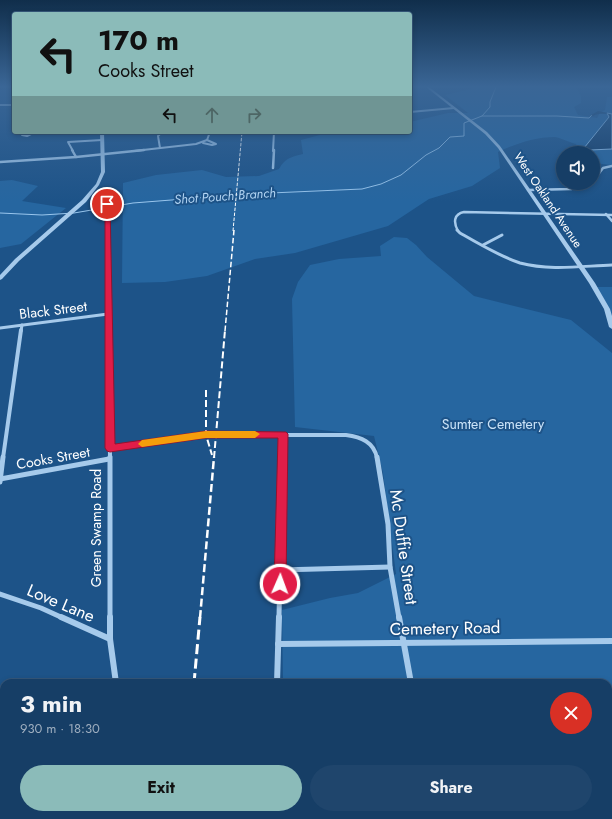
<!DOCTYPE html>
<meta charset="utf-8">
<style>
body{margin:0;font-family:Jost,sans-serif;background:#1f456c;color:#f1f3f6;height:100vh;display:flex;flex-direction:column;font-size:15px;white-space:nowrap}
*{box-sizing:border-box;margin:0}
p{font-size:13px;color:#9eaebf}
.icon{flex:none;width:22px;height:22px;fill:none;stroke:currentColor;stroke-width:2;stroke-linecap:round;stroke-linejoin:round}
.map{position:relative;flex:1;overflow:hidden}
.details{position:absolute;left:0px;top:679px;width:612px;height:140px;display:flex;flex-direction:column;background:#163e66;border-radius:12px 12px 0 0;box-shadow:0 2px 6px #0003,0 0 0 1px #35577a}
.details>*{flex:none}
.banner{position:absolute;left:12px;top:12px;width:400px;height:122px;border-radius:4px;box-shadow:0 2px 6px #0003,0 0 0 1px #35577a;background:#8bbbb9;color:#111;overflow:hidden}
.fabs{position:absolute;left:556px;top:146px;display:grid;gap:8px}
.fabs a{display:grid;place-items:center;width:44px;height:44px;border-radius:50%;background:#163e66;box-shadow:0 2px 6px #0003,0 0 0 1px #35577a;font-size:20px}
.pin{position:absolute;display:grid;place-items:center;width:34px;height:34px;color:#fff;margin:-17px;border:2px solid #fff;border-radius:50%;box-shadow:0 1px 4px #0007}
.me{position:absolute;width:44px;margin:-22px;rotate:2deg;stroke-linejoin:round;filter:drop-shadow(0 0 3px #0008)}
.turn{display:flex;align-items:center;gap:14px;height:84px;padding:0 20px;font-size:18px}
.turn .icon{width:52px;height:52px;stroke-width:2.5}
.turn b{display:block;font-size:28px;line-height:34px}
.lanes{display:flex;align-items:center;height:38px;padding:0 20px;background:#0003;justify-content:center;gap:20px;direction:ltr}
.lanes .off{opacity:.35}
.round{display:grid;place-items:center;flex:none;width:42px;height:42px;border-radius:21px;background:#1f456c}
.head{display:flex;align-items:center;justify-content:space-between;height:68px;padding:0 20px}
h1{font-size:24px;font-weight:700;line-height:30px}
.action{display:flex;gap:8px;margin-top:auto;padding:8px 20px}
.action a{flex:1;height:46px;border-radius:24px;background:#8bbbb9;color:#111;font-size:16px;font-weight:700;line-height:46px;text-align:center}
.action a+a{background:#1f456c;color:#f1f3f6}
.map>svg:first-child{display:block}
</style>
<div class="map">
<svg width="612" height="819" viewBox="0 0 612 819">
<rect width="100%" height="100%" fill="#1d5388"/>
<g fill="#2666a0">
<path d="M467 87H576L581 96V103L574 107 578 115 597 118 600 113 605 110 607 97H612V165L593 163V153H579L576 144C569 142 561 138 555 137 535 137 515 144 498 152L500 168 472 186 429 199 388 226 295 253 255 259 207 276 165 282 122 283 123 183 156 175 202 170 226 177 259 176 279 169C285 158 291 157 303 154L301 140 331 132H410V122L448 113H468L445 95 471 89Z"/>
<path d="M12 180 38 186 22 201 66 208 21 244 0 248V181Z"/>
<path d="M394 237 407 238 416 245 427 257 474 296 571 320 612 353V750L608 751V683H283L282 610 330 598 358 593 396 574 383 473 374 436 295 427 292 299 298 282 310 265 339 259 381 256 380 246Z"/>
<path d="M595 287H612V327Z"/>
<path d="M612 754V819H409L408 815H608V755Z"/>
</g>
<path fill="#133c66" stroke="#99c6ed" d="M607 113 612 114V149L590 150 584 148 609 117Z"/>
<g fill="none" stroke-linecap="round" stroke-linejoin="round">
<g stroke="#99c6ed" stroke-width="1">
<path d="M482 116H557L589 118 592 115"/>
<path d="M0 213 42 215 74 213 133 203 248 194 362 189 381 184 401 175 426 155 439 148 450 137 464 136V123L482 116 490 107V102L496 87"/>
</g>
<path fill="#133c66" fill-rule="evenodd" d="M598 111 608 113C603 115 600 112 593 116L591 115Z"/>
<g stroke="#a6caeb" stroke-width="2">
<path d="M410 112 454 108"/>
<path d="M28 132 33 133 27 136 22 135Z"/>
<path d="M158 134H164L166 132"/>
<path d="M160 134 158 136 160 148"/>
<path d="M203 143 212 145 216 144 207 140"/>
<path d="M73 151 68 142 102 140"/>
<path d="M134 151 196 144 207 140 210 132"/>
<path d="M273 151 274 132"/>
</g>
<g stroke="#a6caeb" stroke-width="2.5">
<path d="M72 150 76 157"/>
<path d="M0 162 76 157 144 150"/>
<path d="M273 168 274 150"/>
<path d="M593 181 603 168 612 166"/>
<path d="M528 190 571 189 589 183"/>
<path d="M107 204V231"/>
<path d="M606 214 612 221"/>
<path d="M458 231C453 222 454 214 464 212L612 215"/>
</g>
<g stroke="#a6caeb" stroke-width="3">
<path d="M107 230 109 331"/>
<path d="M457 230 460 233C479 244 499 256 520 263 550 271 582 266 612 265"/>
<path d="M483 245 502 235"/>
<path d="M0 328 108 314"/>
<path d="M21 331 22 325"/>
</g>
<g stroke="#a6caeb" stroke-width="4">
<path d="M109 330 110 458"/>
<path d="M110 449 206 435H346C361 437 374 442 377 458"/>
<path d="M3 458 21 330"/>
<path d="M282 458 283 434"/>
</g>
<g stroke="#a6caeb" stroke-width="5">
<path d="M110 457V618"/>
<path d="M377 457 388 524 390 567 399 618"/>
<path d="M0 479 109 459"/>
<path d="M0 482 3 457"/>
<path d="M280 570 390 567"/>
<path d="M0 594 41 608 63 618"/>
<path d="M279 618 282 457"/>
</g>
<g stroke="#a6caeb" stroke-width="6">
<path d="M61 617 110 639"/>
<path d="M110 617V639L116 683"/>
<path d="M399 617 411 683"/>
<path d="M278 644 612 641"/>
<path d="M277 683 279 617"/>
<path d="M608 700H612"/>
<path d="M152 815 154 819"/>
<path d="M298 815 300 819"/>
</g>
<g fill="#a6caeb" fill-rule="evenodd">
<path d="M426 87H429L487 132 500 146 595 283 610 309 612 316V329L609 327 604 309 589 283 498 148 485 134Z"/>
<rect x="0" y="104" width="14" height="2"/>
<path d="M100 132H104L105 172 99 185 86 202 19 261 2 279 0 280V275L15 259 82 200 96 184 101 172Z"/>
</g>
<path stroke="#fff" stroke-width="1" stroke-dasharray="3.5 1.5" stroke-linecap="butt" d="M233 231 242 132"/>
<path stroke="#fff" stroke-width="1.5" stroke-dasharray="5.5 2.5" stroke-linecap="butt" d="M225 331 234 230"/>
<g stroke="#fff" stroke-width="2" stroke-dasharray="7 3" stroke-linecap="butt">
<path d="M206 390V435L212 455"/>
<path d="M214 458 225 330"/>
</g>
<path stroke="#fff" stroke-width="2.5" stroke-dasharray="8 3.5" stroke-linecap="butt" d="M200 618 214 457"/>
<g stroke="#fff" stroke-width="3" stroke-dasharray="10 4.5" stroke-linecap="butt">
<path d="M194 683 200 617"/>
<path d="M183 815V819"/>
</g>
</g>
<linearGradient id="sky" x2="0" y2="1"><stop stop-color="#102e4b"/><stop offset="0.43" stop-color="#3a6696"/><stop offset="1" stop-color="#3a6696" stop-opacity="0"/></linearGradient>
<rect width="612" height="201" fill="url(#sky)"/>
<path fill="#e11d48" stroke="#92132f" d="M105 203 110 204 115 444 206 431 286 432 288 434 286 584 284 588 280 590 276 588 274 584 278 438H206L110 452 107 451 105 448Z"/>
<path fill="#f59e0b" d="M206 431H255L260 434 255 438H206L142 447 138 444 142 440Z"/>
<g text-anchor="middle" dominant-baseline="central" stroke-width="4" stroke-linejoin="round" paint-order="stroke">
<g font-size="12" fill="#fff" stroke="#1d5388">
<text transform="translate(548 200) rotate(56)">West Oakland Avenue</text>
</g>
<g font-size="13" font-style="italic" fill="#b2d4f3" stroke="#1d5388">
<text transform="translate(225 196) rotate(-4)">Shot Pouch Branch</text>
</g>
<g font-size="14" fill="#fff" stroke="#1d5388">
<text transform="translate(53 310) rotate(-7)">Black Street</text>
<text transform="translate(53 458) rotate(-10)">Cooks Street</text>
<text transform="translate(96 528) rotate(-90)">Green Swamp Road</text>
</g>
<g font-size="14" fill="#cbe3f8" stroke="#1d5388">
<text x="493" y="424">Sumter Cemetery</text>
</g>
<g font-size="17" fill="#fff" stroke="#1d5388">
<text transform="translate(404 547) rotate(82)">Mc Duffie Street</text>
<text transform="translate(61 603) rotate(23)">Love Lane</text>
<text transform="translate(445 628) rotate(-1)">Cemetery Road</text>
</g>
</g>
</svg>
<div class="fabs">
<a><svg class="icon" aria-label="sound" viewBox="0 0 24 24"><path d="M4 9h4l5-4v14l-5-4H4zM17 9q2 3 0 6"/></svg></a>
</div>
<div class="pin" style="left:107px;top:204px;background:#d93025"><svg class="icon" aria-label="arrive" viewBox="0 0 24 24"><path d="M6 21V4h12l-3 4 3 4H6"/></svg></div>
<svg class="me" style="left:280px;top:584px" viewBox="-20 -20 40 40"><circle r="17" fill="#e11d48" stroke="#fff" stroke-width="3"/><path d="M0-11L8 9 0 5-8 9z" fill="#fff"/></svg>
<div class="banner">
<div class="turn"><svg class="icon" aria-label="left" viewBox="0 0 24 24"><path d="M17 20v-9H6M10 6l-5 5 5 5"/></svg><div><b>170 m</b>Cooks Street</div></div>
<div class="lanes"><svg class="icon" aria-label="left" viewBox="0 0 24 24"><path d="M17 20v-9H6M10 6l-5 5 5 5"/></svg><svg class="icon off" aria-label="ahead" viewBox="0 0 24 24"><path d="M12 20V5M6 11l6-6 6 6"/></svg><svg class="icon off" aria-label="right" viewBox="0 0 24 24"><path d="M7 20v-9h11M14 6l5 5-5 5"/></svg></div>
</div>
<section class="details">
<div class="head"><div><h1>3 min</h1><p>930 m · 18:30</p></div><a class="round" style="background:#d93025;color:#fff"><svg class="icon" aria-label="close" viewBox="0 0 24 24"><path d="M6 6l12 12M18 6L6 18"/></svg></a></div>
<div class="action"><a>Exit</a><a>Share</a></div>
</section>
</div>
